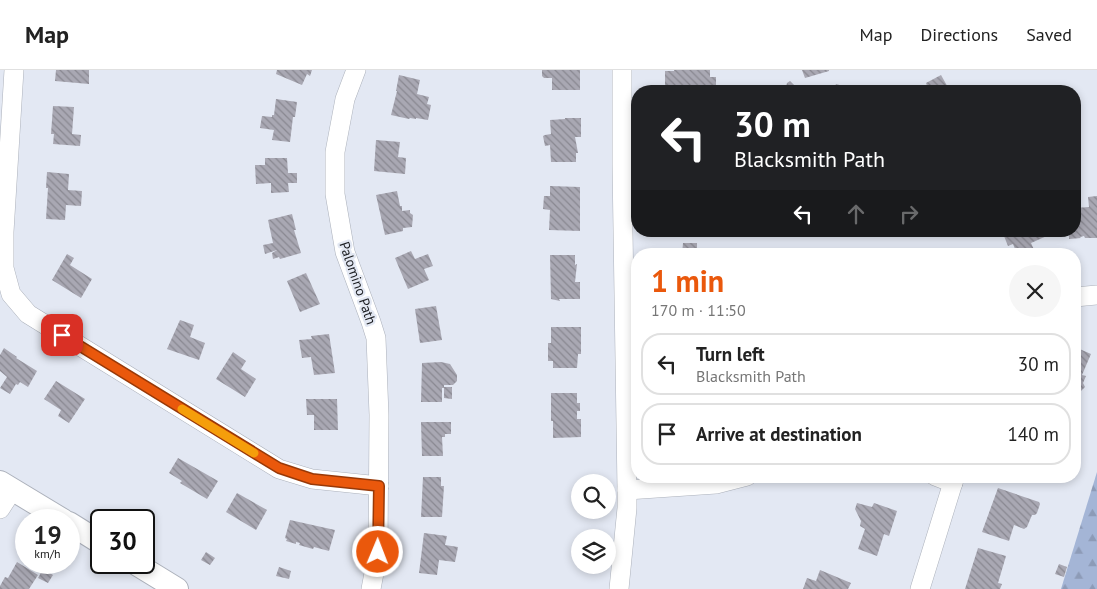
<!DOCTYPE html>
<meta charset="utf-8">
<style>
body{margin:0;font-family:"PT Sans",sans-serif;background:#f6f6f6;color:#222;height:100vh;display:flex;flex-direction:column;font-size:19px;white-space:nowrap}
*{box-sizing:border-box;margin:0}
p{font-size:16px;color:#767676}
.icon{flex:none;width:28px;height:28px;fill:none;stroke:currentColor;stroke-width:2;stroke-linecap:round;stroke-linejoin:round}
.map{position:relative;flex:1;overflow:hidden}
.panel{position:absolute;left:631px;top:178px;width:450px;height:235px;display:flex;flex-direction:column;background:#fff;border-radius:20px;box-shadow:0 2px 8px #0003}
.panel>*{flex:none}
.top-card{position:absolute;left:631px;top:15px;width:450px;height:152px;border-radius:20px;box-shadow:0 2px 8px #0003;background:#202124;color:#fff;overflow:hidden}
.tools{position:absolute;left:571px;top:404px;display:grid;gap:10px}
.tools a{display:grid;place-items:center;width:45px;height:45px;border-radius:50%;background:#fff;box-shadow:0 2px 8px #0003;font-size:25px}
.speed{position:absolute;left:15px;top:439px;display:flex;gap:10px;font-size:25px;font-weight:700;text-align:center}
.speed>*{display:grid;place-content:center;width:65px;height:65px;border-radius:50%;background:#fff;box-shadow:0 2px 8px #0003;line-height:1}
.speed small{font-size:12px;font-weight:400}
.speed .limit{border:2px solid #111;border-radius:8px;background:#fff;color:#111}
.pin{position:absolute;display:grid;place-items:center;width:42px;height:42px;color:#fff;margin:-21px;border-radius:10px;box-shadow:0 2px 8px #0006}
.me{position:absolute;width:55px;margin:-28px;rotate:1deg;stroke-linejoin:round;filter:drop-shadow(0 0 4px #0008)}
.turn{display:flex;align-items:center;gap:18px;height:105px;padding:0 20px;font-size:22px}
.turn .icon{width:65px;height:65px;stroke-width:2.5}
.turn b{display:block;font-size:35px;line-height:42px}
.lanes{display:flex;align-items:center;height:48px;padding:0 20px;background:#0003;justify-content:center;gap:25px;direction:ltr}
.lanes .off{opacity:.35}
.round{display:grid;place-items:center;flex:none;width:52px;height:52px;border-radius:26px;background:#f6f6f6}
.summary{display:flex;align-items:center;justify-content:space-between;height:85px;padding:0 20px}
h1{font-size:30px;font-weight:800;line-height:38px;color:#ea580c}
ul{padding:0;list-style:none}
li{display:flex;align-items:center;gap:15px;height:62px;margin:0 10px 8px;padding:0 10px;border:2px solid #e0e0e0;border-radius:20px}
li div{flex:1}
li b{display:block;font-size:19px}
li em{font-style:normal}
header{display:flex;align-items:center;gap:30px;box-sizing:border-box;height:70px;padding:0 25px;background:#fff;border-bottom:1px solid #e0e0e0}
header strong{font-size:24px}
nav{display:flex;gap:28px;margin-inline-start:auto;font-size:18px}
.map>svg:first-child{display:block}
</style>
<header>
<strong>Map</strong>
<nav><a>Map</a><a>Directions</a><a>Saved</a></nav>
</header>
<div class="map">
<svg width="1097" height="519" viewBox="0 0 1097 519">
<defs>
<pattern id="forest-firs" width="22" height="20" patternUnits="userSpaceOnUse" patternTransform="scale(1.25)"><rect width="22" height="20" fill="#a4b5d6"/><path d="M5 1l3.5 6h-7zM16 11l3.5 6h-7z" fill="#8d9bb7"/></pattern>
<pattern id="building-back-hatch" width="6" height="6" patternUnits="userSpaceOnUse" patternTransform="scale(1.25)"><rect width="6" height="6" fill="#a9a8b3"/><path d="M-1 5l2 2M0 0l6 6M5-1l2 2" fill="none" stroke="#898891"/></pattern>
</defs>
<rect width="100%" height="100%" fill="#e3e8f3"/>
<path fill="url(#forest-firs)" d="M1097 402V519H1061Z"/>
<g fill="url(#building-back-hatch)">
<path d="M56 0H89V14L55 11Z"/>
<path d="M277 0H312L310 6 307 4 302 15 276 4Z"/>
<path d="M542 0H580V20H552V8H544L542 6Z"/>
<path d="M674 0H710V7H716V18L714 20 704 19V21H665V1H674Z"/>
<path d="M802 0H829V1L805 8Z"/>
<path d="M399 5 420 10 417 24 429 27 427 34 431 35 428 50 416 48V49L410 48 409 49 391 45 397 21H396Z"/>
<path d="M941 5 950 21H917L927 16 926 13Z"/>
<path d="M790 11 794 15 793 21H785L787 13Z"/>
<path d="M836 14 846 17 847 15 857 18 856 21H833Z"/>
<path d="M276 29 297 32 295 47H293L290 72 272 70 274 60 260 58 262 46 272 47V45H274Z"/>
<path d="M53 36 74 37 72 64 81 65 80 76 53 74 54 64H51Z"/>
<path d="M565 48H581V67H575L578 83H576V92H551L550 75 545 76 543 66 545 65 551 64 550 50 565 49Z"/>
<path d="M376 70 400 72 398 87 406 88 405 104 374 101Z"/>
<path d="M265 88H287L288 103H297V113H288L289 122 271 123V113L256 114 255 95H265Z"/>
<path d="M47 102 69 104 68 120 82 121 81 136 66 135 65 150 46 149 48 118H46Z"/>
<path d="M550 116 580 117V161L549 160 550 140 543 139 544 126H550Z"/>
<path d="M397 121 400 136H402V141L410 140V143L413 145 412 157 403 158V161L385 165 376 125Z"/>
<path d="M1097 126V168H1085L1084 166 1080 167 1081 168 1069 169V161H1075V138L1089 137 1088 127Z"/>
<path d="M292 144 296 160H294L301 183 280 189 279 187 273 189 272 183 277 180 265 184 263 175 273 173 268 150Z"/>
<path d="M1002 161H1048L1049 165 1031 173 1036 184H1017L1013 174 1008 176Z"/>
<path d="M683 173H697V184H682Z"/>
<path d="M411 181 415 189 428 184 433 196 424 199 429 210 408 219 395 188Z"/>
<path d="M67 184 74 188 70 195 92 209 81 228 52 210Z"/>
<path d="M550 185H575V195L577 194 575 212H580V229H559L560 231 551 229Z"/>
<path d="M306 203 320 234 300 242 287 211Z"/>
<path d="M436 236 442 270 420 273 415 239Z"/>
<path d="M180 250 194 255 190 267 205 273 199 290 167 279Z"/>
<path d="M551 257H581V284H578L577 298H553V291H548V273H551Z"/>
<path d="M329 264 335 303 314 305 311 287 302 288 299 270 312 269 311 266Z"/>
<path d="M1075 277 1091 284 1082 305 1086 306 1083 313 1085 317 1077 325 1075 323Z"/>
<path d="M4 278 17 287 16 288 37 301 28 317 20 312 18 315 16 314 10 324 0 318 7 307 0 301V285Z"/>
<path d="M233 282 246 291 241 299 256 309 245 327 216 309Z"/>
<path d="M441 292 450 294 457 305V311L453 315H444V317H452V329L444 328V318H442V332H421L422 293Z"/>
<path d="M56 311 85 329 69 353 58 346 61 340 44 329Z"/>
<path d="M551 323H577V333H580V341H577V349H581V367L553 368V351H551Z"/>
<path d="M306 329H337L338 360H314V345H307Z"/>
<path d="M421 352H451V364H445V367H442L443 386H422Z"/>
<path d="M178 388 218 411 207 429 180 413 182 411 169 403Z"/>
<path d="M423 407H441V416H444L442 447H421Z"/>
<path d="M998 418 1039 432 1040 434 1037 443 1035 445H1032L1027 457 1024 459 1014 455 1009 471 982 462Z"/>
<path d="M237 423 267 440 256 460 226 442Z"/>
<path d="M857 433 872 437 874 433 897 441 889 466 884 464 877 486 858 479 865 459 860 456 861 451 855 439Z"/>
<path d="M290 450 335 460 329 481 314 477 313 479 299 475 300 473 296 472V474L286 471 287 469 285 468Z"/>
<path d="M424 463 447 466 445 475 458 477 455 492 439 490 437 505 419 503Z"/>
<path d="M978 478 1006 486 998 513 1002 514 1000 519H965Z"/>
<path d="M206 482 215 488 210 495 201 490Z"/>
<path d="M17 492 38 505 29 519H0V516L5 507 8 508Z"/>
<path d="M1059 494 1067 497 1064 507 1055 504Z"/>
<path d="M279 497 291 501 289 509 276 506Z"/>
<path d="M43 499 53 505 48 513 38 508Z"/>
<path d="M820 500 851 513 848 519H803L807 508 816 511Z"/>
</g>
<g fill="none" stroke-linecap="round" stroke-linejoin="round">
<defs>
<g id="minor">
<path d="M14 0 4 162V198L11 224 28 244 279 399 312 409 379 416"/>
<path d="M356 0 345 29 335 82V124L345 182 371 252 376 268 379 345 378 482 371 519"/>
<path d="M1075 227 1097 225"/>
<path d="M935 406 953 413"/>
<path d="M627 420 716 414 747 406"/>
<path d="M0 439 13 419"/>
<path d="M619 519 627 438V420L622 95V0"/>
<path d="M920 519 955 406"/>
</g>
<g id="tertiary">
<path d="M0 412 63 450"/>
<path d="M69 453 101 473"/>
<path d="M133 492 177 519"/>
</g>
</defs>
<use href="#minor" stroke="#acb1bb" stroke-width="20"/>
<use href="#tertiary" stroke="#acb1bb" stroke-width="24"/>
<use href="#minor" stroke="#fff" stroke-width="19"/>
<use href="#tertiary" stroke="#fff" stroke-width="22"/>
</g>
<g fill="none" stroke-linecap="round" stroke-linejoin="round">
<defs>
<path id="route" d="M62 265 279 398 312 409 379 416 378 482"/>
</defs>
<use href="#route" stroke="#983908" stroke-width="12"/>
<use href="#route" stroke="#ea580c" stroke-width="9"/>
<path stroke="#f59e0b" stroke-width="9" d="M182 339 254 383"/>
</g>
<g text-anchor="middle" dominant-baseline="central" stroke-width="4.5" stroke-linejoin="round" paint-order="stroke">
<g font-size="14" fill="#1c1e22" stroke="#e3e8f3">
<text transform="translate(358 213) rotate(71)">Palomino Path</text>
</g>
</g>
</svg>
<div class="tools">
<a><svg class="icon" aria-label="search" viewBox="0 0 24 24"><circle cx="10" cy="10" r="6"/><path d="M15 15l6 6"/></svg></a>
<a><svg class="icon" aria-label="layers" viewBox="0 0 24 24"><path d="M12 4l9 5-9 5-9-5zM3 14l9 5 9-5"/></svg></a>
</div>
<div class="speed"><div>19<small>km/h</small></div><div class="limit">30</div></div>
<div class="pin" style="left:62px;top:265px;background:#d93025"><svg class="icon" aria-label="arrive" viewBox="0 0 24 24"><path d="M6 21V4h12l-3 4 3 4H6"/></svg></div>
<svg class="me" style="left:378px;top:482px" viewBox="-20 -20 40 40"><circle r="17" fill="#ea580c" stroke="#fff" stroke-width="3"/><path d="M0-11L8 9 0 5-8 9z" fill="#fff"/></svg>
<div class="top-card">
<div class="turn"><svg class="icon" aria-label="left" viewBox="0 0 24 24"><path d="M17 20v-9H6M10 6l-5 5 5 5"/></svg><div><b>30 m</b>Blacksmith Path</div></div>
<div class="lanes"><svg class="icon" aria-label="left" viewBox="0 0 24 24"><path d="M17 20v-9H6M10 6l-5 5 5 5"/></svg><svg class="icon off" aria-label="ahead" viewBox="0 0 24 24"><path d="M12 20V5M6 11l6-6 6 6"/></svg><svg class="icon off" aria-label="right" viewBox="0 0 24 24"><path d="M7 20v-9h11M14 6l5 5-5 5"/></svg></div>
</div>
<section class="panel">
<div class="summary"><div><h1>1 min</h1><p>170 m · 11:50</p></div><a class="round"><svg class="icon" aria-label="close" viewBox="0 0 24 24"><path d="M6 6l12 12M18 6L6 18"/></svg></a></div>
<ul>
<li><svg class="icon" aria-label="left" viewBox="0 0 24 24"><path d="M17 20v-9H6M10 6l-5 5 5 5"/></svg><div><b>Turn left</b><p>Blacksmith Path</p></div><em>30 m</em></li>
<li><svg class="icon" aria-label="arrive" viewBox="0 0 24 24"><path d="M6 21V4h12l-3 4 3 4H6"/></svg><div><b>Arrive at destination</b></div><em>140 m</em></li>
</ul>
</section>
</div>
